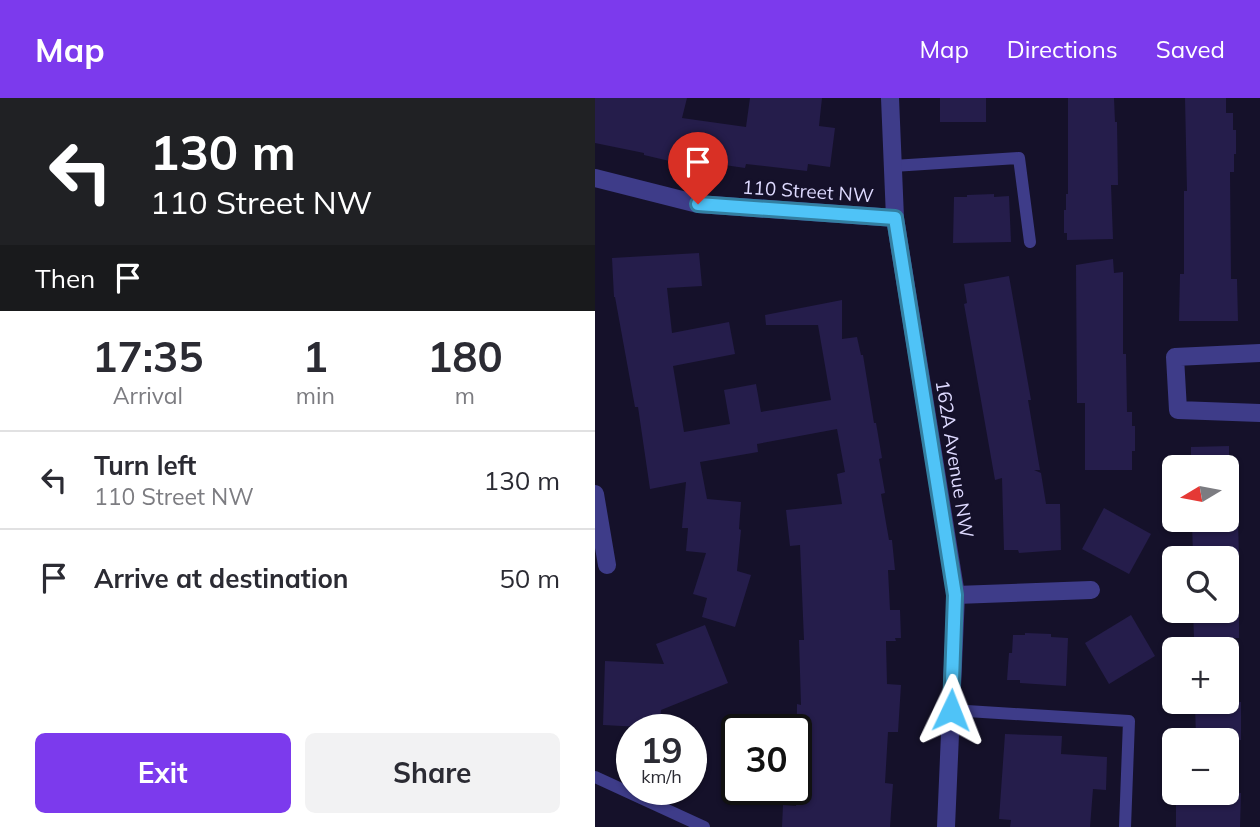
<!DOCTYPE html>
<meta charset="utf-8">
<style>
body{margin:0;font-family:Mulish,sans-serif;background:#f2f2f3;color:#2b2b33;height:100vh;display:flex;flex-direction:column;font-size:26px;white-space:nowrap}
*{box-sizing:border-box;margin:0}
p{font-size:23px;color:#7c7c81}
.icon{flex:none;width:38px;height:38px;fill:none;stroke:currentColor;stroke-width:2;stroke-linecap:round;stroke-linejoin:round}
.map{position:relative;flex:1;overflow:hidden}
.drawer{display:flex;flex-direction:column;background:#fff;width:595px}
.drawer>*{flex:none}
.hud{background:#202124;color:#fff;overflow:hidden}
.needle{width:46px;rotate:260deg}
.buttons{position:absolute;left:567px;top:357px;display:grid;gap:14px}
.buttons a{display:grid;place-items:center;width:77px;height:77px;border-radius:10px;background:#fff;box-shadow:0 2px 5px #0004;font-size:35px}
.speed{position:absolute;left:21px;top:616px;display:flex;gap:14px;font-size:35px;font-weight:700;text-align:center}
.speed>*{display:grid;place-content:center;width:91px;height:91px;border-radius:50%;background:#fff;box-shadow:0 2px 5px #0004;line-height:1}
.speed small{font-size:18px;font-weight:400}
.speed .limit{border:4px solid #111;border-radius:10px;background:#fff;color:#111}
.pin{position:absolute;display:grid;place-items:center;width:60px;height:60px;color:#fff;margin:-72px -30px;border-radius:50% 50% 50% 0;rotate:-45deg;box-shadow:0 0 7px #0007}
.pin .icon{rotate:45deg}
.me{position:absolute;width:77px;margin:-38px;rotate:2deg;stroke-linejoin:round;filter:drop-shadow(0 0 5px #0008)}
.turn{display:flex;align-items:center;gap:24px;height:147px;padding:0 35px;font-size:32px}
.turn .icon{width:91px;height:91px;stroke-width:2.5}
.turn b{display:block;font-size:49px;line-height:60px}
.then{display:flex;align-items:center;height:66px;padding:0 35px;background:#0003;gap:14px;font-size:26px}
.eta{display:flex;justify-content:space-evenly;align-items:center;height:119px;text-align:center}
.eta b{font-size:42px;font-weight:700;line-height:49px}
.cta{display:flex;gap:14px;margin-top:auto;padding:14px 35px}
.cta a{flex:1;height:80px;border-radius:10px;background:#7c3aed;color:#fff;font-size:28px;font-weight:700;line-height:80px;text-align:center}
.cta a+a{background:#f2f2f3;color:#2b2b33}
ul{padding:0;list-style:none}
li{display:flex;align-items:center;gap:21px;height:98px;padding:0 35px;border-top:2px solid #e1e1e2}
li div{flex:1}
li b{display:block;font-size:26px}
li em{font-style:normal}
header{display:flex;align-items:center;gap:42px;box-sizing:border-box;height:98px;padding:0 35px;background:#7c3aed;color:#fff}
header strong{font-size:33px}
nav{display:flex;gap:38px;margin-inline-start:auto;font-size:24px}
main{display:flex;flex:1;min-height:0}
.map>svg:first-child{display:block}
</style>
<header>
<strong>Map</strong>
<nav><a>Map</a><a>Directions</a><a>Saved</a></nav>
</header>
<main>
<section class="drawer">
<div class="hud">
<div class="turn"><svg class="icon" aria-label="left" viewBox="0 0 24 24"><path d="M17 20v-9H6M10 6l-5 5 5 5"/></svg><div><b>130 m</b>110 Street NW</div></div>
<div class="then">Then<svg class="icon" aria-label="arrive" viewBox="0 0 24 24"><path d="M6 21V4h12l-3 4 3 4H6"/></svg></div>
</div>
<div class="eta">
<div><b>17:35</b><p>Arrival</p></div>
<div><b>1</b><p>min</p></div>
<div><b>180</b><p>m</p></div>
</div>
<ul>
<li><svg class="icon" aria-label="left" viewBox="0 0 24 24"><path d="M17 20v-9H6M10 6l-5 5 5 5"/></svg><div><b>Turn left</b><p>110 Street NW</p></div><em>130 m</em></li>
<li><svg class="icon" aria-label="arrive" viewBox="0 0 24 24"><path d="M6 21V4h12l-3 4 3 4H6"/></svg><div><b>Arrive at destination</b></div><em>50 m</em></li>
</ul>
<div class="cta"><a>Exit</a><a>Share</a></div>
</section>
<div class="map">
<svg width="665" height="729" viewBox="0 0 665 729">
<rect width="100%" height="100%" fill="#15112a"/>
<g fill="#251d4b">
<path d="M0 0H92L87 20 151 29 155 0H227L224 28 240 30 235 69 213 66 212 73 151 66 150 70 102 63 100 69 49 57V55L0 45Z"/>
<rect x="345" y="0" width="46" height="24"/>
<path d="M473 0H519L520 24H522L523 87H516L518 141 472 142V135H469V112H471V96H473Z"/>
<path d="M590 0H631V15H638V32H641V56H639V74H635L636 181H642L643 223H584L585 176H589V93H592Z"/>
<path d="M399 96V99L414 98 416 144 358 145 359 99H372V97Z"/>
<path d="M104 155 107 188 72 190 77 235 134 224 140 256 78 268 89 334 135 326 129 292 161 286 166 314 236 302 223 227H171L170 217 247 202V241L262 239 266 257H268L279 325H281L287 360 284 361 290 395 286 396 294 442H297L300 472H293L295 512H305L306 540H300L301 543H291L292 586 306 587 303 634H293L290 685 298 686 295 729H187L188 707 201 708 202 606 206 607 204 542H209L205 447 195 448 191 412 247 406 242 376 250 374 242 331 162 346 163 354 105 364 112 401 146 404 144 431 146 432 142 473 156 477 140 529 107 519 112 500 98 496 111 455 91 453 93 430H87L91 384 55 391 43 309H40L20 199H19L17 160Z"/>
<path d="M518 161 519 175 528 174V256H531L532 314H537V328H540V353H537V372H490V305H482L481 167Z"/>
<path d="M414 178 436 302H433L445 372H439L446 375 451 406H465L466 452 424 455 423 452H409L407 380 400 382 369 206 372 205 369 186Z"/>
<path d="M634 348V369H596V349Z"/>
<path d="M509 410 556 436 534 476 487 451Z"/>
<path d="M597 422H643L644 460H598Z"/>
<path d="M598 513H644V540H599Z"/>
<path d="M536 517 560 558 514 586 490 545Z"/>
<path d="M110 527 133 585 66 612 65 630 8 627 10 563 69 566 61 546Z"/>
<path d="M430 535 456 536V539L473 540 471 588 425 585V582H412L414 555H417L418 537H430Z"/>
<path d="M600 604H646V642H601Z"/>
<path d="M410 636 467 638 466 656 512 659 511 692 498 691 495 729H415L416 722 404 721Z"/>
<path d="M616 695H646L645 729H581V707H612V701H615Z"/>
</g>
<g fill="none" stroke-linecap="round" stroke-linejoin="round">
<g stroke="#3e3c89" stroke-width="12">
<path d="M298 68 424 60 435 144"/>
<path d="M356 612 534 623 530 729"/>
<path d="M0 679 109 729"/>
</g>
<g stroke="#3e3c89" stroke-width="18">
<path d="M295 0 300 120 361 497 351 729"/>
<path d="M0 80 103 106 300 120"/>
<path d="M665 255 580 259 583 312 665 315"/>
<path d="M0 396 12 467"/>
<path d="M361 497 496 492"/>
</g>
</g>
<g fill="none" stroke-linecap="round" stroke-linejoin="round">
<defs>
<path id="route" d="M103 106 300 120 360 497 356 612"/>
</defs>
<use href="#route" stroke="#337fa1" stroke-width="18"/>
<use href="#route" stroke="#4fc3f7" stroke-width="12"/>
</g>
<g text-anchor="middle" dominant-baseline="central" stroke-width="5" stroke-linejoin="round" paint-order="stroke">
<g font-size="19" fill="#dedaff" stroke="#15112a">
<text transform="translate(213 93) rotate(4)">110 Street NW</text>
<text transform="translate(360 361) rotate(81)">162A Avenue NW</text>
</g>
</g>
</svg>
<div class="buttons">
<a><svg class="needle" viewBox="-14 -14 28 28"><path d="M0-13l5 13h-10z" fill="#e53935"/><path d="M0 13l5-13h-10z" fill="#7c7c81"/></svg></a>
<a><svg class="icon" aria-label="search" viewBox="0 0 24 24"><circle cx="10" cy="10" r="6"/><path d="M15 15l6 6"/></svg></a>
<a>+</a>
<a>−</a>
</div>
<div class="speed"><div>19<small>km/h</small></div><div class="limit">30</div></div>
<div class="pin" style="left:103px;top:106px;background:#d93025"><svg class="icon" aria-label="arrive" viewBox="0 0 24 24"><path d="M6 21V4h12l-3 4 3 4H6"/></svg></div>
<svg class="me" style="left:356px;top:612px" viewBox="-20 -20 40 40"><path d="M0-17L14 15 0 8-14 15z" fill="#4fc3f7" stroke="#fff" stroke-width="4"/></svg>
</div>
</main>
